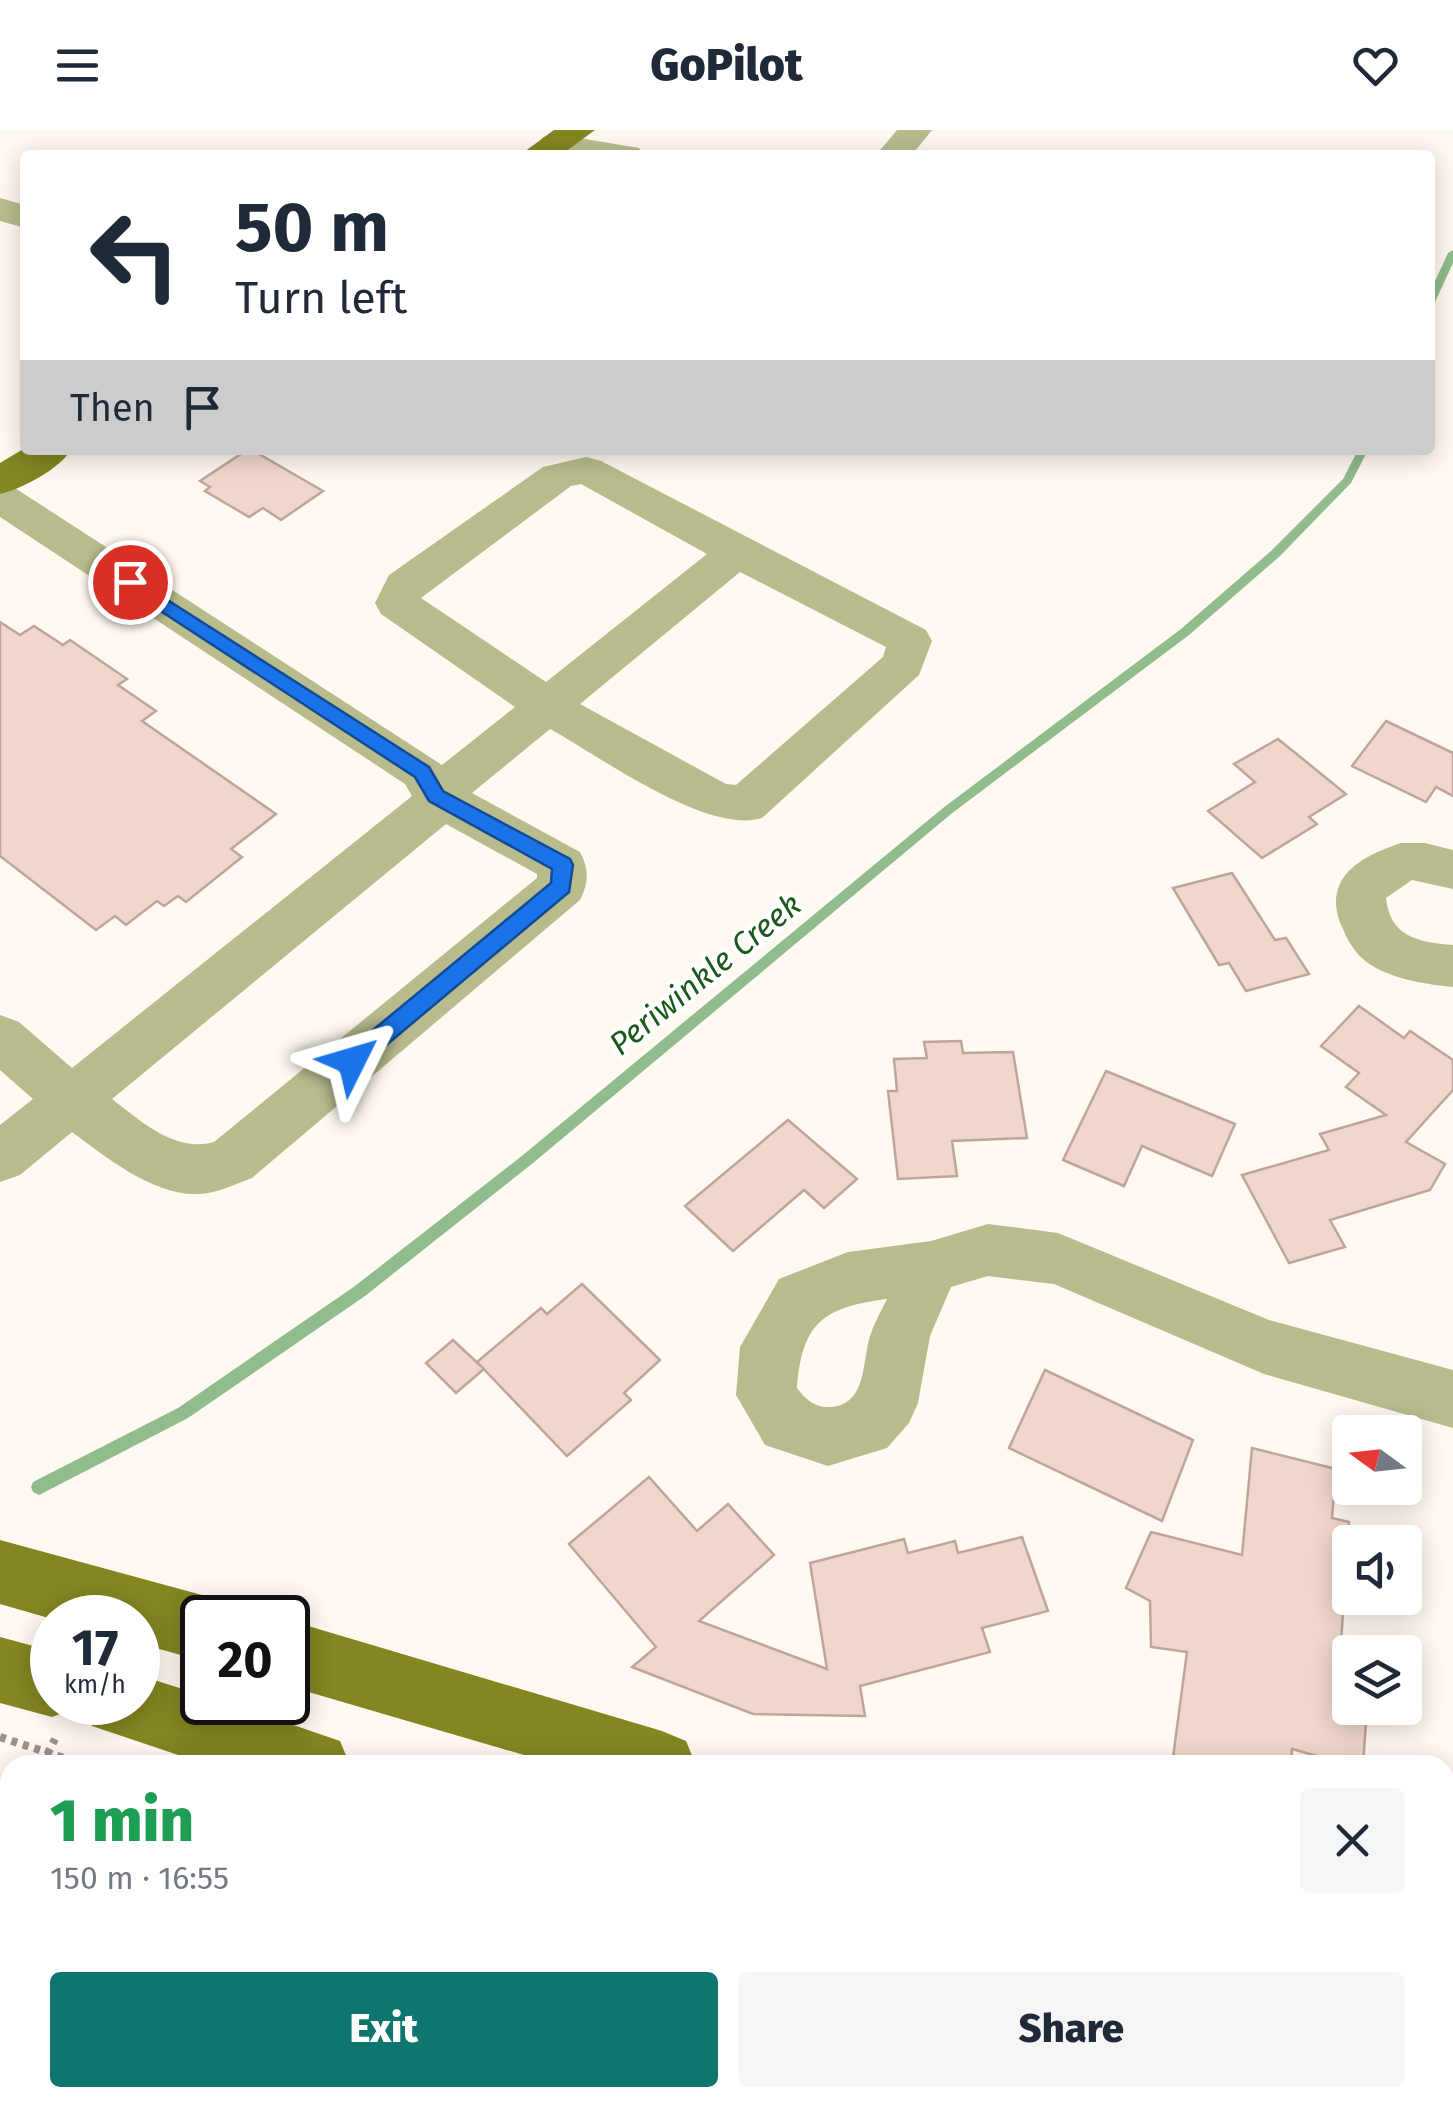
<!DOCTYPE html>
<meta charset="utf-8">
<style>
body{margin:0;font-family:"Fira Sans",sans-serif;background:#f6f6f7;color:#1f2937;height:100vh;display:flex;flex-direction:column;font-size:38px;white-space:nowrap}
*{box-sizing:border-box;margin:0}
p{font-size:32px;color:#747a83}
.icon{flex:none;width:55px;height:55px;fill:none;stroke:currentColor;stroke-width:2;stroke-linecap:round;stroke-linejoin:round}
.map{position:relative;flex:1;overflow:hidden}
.panel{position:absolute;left:0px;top:1625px;width:1455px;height:352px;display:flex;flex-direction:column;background:#fff;border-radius:30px 30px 0 0;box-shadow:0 5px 25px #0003}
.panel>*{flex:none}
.guide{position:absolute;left:20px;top:20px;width:1415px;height:305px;border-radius:10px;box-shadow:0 5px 25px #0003;background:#fff;color:#1f2937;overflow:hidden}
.needle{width:65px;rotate:285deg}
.tools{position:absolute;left:1332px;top:1285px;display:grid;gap:20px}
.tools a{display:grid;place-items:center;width:90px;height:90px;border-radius:10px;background:#fff;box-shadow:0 5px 25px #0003;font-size:50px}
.speed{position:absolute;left:30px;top:1465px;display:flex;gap:20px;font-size:50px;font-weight:700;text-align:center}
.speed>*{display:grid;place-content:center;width:130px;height:130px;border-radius:50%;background:#fff;box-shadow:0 5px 25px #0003;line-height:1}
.speed small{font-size:25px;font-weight:400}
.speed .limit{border:5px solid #111;border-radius:15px;background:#fff;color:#111}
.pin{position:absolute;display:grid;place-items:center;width:85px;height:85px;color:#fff;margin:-42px;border:5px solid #fff;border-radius:50%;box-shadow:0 2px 10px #0007}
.me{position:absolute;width:110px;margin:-55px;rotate:50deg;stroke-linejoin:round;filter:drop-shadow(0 0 8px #0008)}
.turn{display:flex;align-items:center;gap:35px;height:210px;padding:0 50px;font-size:45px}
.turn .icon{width:130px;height:130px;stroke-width:2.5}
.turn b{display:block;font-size:70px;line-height:85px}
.then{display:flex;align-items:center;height:95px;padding:0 50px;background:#0003;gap:20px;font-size:38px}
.round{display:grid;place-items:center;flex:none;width:105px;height:105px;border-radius:10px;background:#f6f6f7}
.headline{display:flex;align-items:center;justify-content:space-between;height:170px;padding:0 50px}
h1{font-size:60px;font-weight:800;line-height:75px;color:#1e9e55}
.cta{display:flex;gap:20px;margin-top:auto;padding:20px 50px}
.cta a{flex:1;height:115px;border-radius:10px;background:#0f766e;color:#fff;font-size:40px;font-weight:800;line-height:115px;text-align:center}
.cta a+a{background:#f6f6f7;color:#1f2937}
header{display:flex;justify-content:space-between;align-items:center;height:130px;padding:0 50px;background:#fff;font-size:45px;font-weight:800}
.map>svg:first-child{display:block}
</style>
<header><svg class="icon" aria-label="menu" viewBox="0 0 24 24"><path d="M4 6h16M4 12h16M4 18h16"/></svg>GoPilot<svg class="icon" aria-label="heart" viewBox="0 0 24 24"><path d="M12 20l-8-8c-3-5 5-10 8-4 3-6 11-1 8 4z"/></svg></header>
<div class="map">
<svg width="1453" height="1976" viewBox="0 0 1453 1976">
<rect width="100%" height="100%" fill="#fff9f1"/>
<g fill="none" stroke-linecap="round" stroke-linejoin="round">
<g fill="#90bc8e" fill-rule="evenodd">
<path d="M1453 120V133L1435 172 1430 175V162L1448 123Z"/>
<path d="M1358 320H1368L1351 353 1279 427 1189 505 951 684 533 1033 365 1166 188 1288 45 1362 39 1365 33 1362 31 1357 33 1352 178 1278 355 1156 523 1025 943 678 1181 499 1271 421 1343 349Z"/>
</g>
</g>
<g fill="#f0d7cb" stroke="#bea69b" stroke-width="2.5">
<path d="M247 320H252L323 361 281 390 263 378 249 387 205 361 210 357 200 351Z"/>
<path d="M0 492 20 505 34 496 63 515 70 510 127 549 118 555 156 581 142 591 276 684 231 719 242 727 186 772 178 766 164 776 157 771 126 795 115 786 96 800 0 726Z"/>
<path d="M1386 591 1453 623V666L1436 657 1426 672 1352 636Z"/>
<path d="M1278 609 1346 664 1309 687 1317 694 1262 728 1208 681 1255 652 1234 634Z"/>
<path d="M1232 743 1275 810 1286 808 1309 844 1246 861 1229 833 1219 835 1173 758Z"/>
<path d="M1359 876 1404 908 1410 901 1453 930V960L1406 1012 1445 1034 1430 1060 1330 1090 1345 1117 1289 1133 1242 1045 1329 1020 1320 1004 1386 985 1346 957 1359 943 1321 916Z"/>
<path d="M961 911 963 923 1013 922 1027 1008 952 1011 957 1046 898 1049 888 961H897L894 929 927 928 924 912Z"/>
<path d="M1106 941 1235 994 1212 1046 1142 1016 1124 1056 1063 1030Z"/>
<path d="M788 990 857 1049 824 1078 804 1060 733 1121 685 1076Z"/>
<path d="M582 1154 660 1230 624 1263 631 1270 567 1326 477 1232 541 1178 547 1184Z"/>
<path d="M453 1210 484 1239 456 1263 426 1233Z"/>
<path d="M1045 1240 1193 1310 1162 1391 1009 1318Z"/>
<path d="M1252 1318 1336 1339 1332 1388 1349 1392 1338 1558 1350 1561V1578H1367L1363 1635H1348L1292 1619 1291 1635H1172L1187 1522 1151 1517 1150 1471 1126 1458 1151 1402 1242 1425Z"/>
<path d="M649 1347 697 1401 728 1374 774 1425 699 1491 827 1539 810 1433 904 1409 908 1423 955 1411 958 1423 1022 1407 1048 1481 982 1498 990 1522 860 1556 865 1586 753 1584 632 1537 656 1517 569 1414Z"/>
</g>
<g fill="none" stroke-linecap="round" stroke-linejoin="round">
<g stroke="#98938b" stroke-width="8" stroke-dasharray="6 6" stroke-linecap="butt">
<path d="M0 1607 85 1635"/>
<path d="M42 1635 55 1609"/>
<path d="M0 1714 10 1695"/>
<path d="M1131 1968 1157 1976"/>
</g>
<g fill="#b8bc8d" fill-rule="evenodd">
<path d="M897 0H932L912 25H876Z"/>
<path d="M555 4 639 18 644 25H559L543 21 538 14 543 7Z"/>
<path d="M0 68 25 75V98L0 91Z"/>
<path d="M586 327 601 331 926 500 932 511 919 545 762 688C707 705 601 627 550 599L472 663 580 722C589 739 589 752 580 770L252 1048C235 1054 216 1064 199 1064 153 1066 106 1027 72 1002L20 1045 0 1052V995L33 969 0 940V885L19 892 72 938 412 666 405 654 0 387V354L15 358 442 635 515 577 381 484 375 473 389 445 543 337ZM581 354 707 424 546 552 421 468 571 356ZM740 442 886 517 883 527 736 655 726 654 580 574ZM446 694 537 744V748L214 1012C175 1023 141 991 112 969Z"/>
<path d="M1401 713H1425L1453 720V759L1412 750 1386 768C1390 807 1418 812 1453 815V857C1426 854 1395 850 1371 835 1358 827 1349 814 1343 799 1320 749 1359 727 1401 713Z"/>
<path d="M988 1094 1058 1103 1269 1190 1453 1240V1298L1264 1244 1054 1154 988 1146 951 1157 930 1206 918 1273 909 1293 887 1318 828 1336 765 1315 736 1265 740 1217 779 1149 848 1122 931 1111ZM887 1169C881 1181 874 1194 870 1206 862 1232 867 1275 830 1277 815 1278 805 1269 797 1258 802 1192 824 1177 887 1169Z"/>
</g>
<g fill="#838621" fill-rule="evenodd">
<path d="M554 0H595L561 25H520Z"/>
<path d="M25 318 71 320C58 340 23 358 0 364V333Z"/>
<path d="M0 1410 202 1465 225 1475 231 1488H202V1531L138 1513V1488L52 1489 0 1474Z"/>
<path d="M288 1490 662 1601 686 1611 696 1635H558L288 1556Z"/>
<path d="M0 1507 52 1521V1572H78L76 1578 52 1587 0 1573Z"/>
<path d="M138 1545 202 1565V1572H226L340 1611 350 1635H208L92 1596 83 1572H138Z"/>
<path d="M1445 1894 1453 1896V1972L1443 1968Z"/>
</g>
</g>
<path fill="#1a73e8" stroke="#114b97" stroke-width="2.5" d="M130 446 429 637 443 661 570 729 573 735 569 762 360 937H344L341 931 344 924 551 753 552 739 429 671 415 647 124 457 121 452Z"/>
<g text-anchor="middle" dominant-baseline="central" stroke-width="8" stroke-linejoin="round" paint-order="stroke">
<g font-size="32" font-style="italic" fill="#1c591d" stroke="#fff">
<text transform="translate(705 844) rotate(-39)">Periwinkle Creek</text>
</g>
</g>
</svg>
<div class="tools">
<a><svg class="needle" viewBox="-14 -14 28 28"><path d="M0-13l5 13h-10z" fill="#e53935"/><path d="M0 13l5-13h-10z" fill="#747a83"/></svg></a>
<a><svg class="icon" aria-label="sound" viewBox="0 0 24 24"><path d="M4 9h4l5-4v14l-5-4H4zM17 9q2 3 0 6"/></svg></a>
<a><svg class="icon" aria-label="layers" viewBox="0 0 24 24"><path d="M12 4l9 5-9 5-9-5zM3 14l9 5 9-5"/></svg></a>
</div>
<div class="speed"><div>17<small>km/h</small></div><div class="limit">20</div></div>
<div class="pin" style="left:130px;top:452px;background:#d93025"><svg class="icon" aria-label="arrive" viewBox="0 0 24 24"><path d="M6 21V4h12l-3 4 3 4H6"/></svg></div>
<svg class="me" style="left:352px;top:931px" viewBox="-20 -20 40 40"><path d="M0-17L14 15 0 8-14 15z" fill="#1a73e8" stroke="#fff" stroke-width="4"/></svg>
<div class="guide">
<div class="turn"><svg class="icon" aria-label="left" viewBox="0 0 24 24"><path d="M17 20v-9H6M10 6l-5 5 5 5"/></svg><div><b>50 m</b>Turn left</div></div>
<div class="then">Then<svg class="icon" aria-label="arrive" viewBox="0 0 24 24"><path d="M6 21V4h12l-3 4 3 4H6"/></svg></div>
</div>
<section class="panel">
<div class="headline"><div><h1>1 min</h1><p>150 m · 16:55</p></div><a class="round"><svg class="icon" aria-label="close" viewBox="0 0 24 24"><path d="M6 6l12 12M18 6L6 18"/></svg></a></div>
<div class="cta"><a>Exit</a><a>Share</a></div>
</section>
</div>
